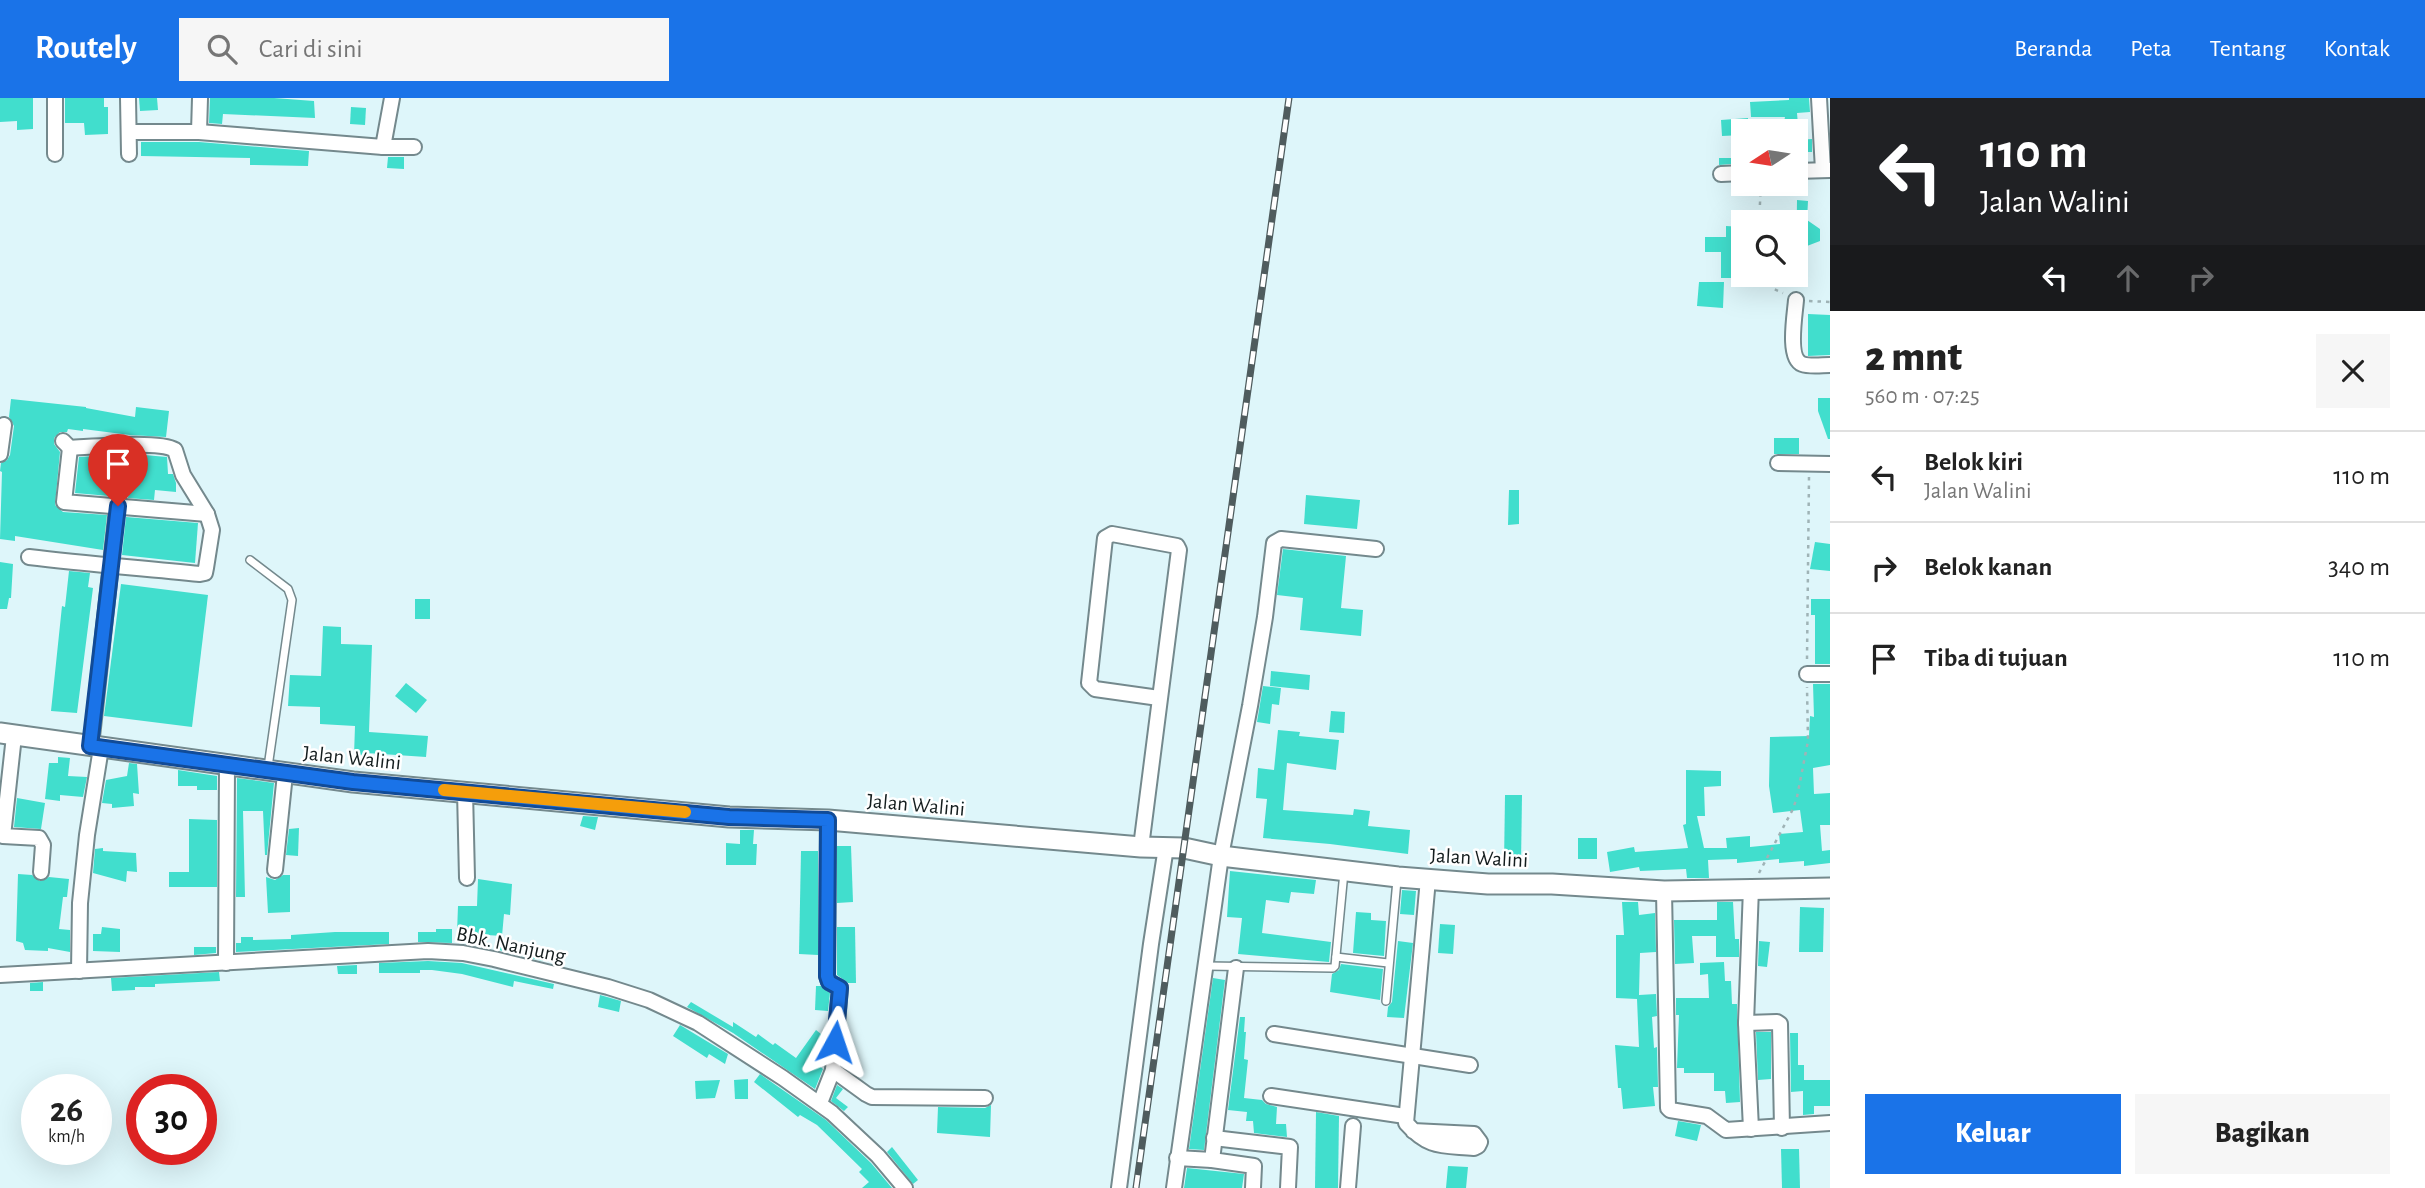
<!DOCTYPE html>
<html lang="id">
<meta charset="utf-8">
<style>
body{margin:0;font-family:"Alegreya Sans",sans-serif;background:#f6f6f6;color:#222;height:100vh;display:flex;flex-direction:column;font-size:26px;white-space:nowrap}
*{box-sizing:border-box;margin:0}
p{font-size:23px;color:#767676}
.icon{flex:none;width:38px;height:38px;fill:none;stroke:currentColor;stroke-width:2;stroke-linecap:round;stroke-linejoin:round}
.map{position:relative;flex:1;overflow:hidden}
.details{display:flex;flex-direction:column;background:#fff;width:595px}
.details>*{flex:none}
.top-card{background:#202124;color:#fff;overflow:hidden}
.needle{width:46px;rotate:258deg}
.controls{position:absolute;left:1731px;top:21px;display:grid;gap:14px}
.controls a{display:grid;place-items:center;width:77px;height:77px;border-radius:0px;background:#fff;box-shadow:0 7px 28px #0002;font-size:35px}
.speed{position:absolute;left:21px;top:976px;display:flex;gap:14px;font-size:35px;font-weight:700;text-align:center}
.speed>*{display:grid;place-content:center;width:91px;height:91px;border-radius:50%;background:#fff;box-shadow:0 7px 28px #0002;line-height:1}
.speed small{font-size:18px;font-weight:400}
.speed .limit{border:10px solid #d22;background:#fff;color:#111}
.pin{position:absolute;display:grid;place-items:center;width:60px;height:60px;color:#fff;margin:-72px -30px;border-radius:50% 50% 50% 0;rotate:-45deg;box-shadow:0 0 7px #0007}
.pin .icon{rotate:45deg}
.me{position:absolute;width:77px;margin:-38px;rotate:5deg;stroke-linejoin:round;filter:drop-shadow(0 0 5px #0008)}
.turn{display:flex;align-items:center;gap:24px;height:147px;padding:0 35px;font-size:32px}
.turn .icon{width:91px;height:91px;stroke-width:2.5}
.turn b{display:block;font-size:49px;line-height:60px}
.lanes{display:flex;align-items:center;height:66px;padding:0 35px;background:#0003;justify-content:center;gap:35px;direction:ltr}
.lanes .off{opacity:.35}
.round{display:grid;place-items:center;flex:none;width:74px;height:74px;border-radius:0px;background:#f6f6f6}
.head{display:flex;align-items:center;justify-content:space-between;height:119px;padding:0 35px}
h1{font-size:42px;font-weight:800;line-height:52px}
.button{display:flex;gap:14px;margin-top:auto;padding:14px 35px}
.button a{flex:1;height:80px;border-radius:0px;background:#1a73e8;color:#fff;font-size:28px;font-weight:800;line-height:80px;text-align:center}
.button a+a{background:#f6f6f6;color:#222}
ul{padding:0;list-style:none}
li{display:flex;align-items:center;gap:21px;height:91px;padding:0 35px;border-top:2px solid #e0e0e0}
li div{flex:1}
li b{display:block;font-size:26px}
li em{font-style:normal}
header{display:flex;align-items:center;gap:42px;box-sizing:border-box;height:98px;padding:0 35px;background:#1a73e8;color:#fff}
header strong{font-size:33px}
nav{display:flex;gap:38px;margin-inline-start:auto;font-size:24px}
.search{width:490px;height:63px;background:#f6f6f6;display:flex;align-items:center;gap:18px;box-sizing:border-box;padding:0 24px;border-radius:0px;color:#767676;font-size:26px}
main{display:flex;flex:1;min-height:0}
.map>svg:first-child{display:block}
</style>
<header>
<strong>Routely</strong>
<div class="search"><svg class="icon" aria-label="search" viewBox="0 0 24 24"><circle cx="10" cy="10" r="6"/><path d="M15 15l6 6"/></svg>Cari di sini</div>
<nav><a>Beranda</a><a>Peta</a><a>Tentang</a><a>Kontak</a></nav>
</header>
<main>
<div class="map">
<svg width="1830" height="1090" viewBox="0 0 1830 1090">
<rect width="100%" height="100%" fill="#def6fa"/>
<g fill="#41decd">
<path d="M0 0H33V31L17 32V23L0 24Z"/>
<path d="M65 0H104V9H108V36L85 37 84 25H65Z"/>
<path d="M139 0H157L158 12 140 13Z"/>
<path d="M210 0H274L314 3 315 20 223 16 222 26 209 25Z"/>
<path d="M1789 0H1809L1810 14 1797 15 1798 27 1783 29 1785 19H1751L1750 4 1789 2Z"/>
<path d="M351 9 366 10 365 27 350 26Z"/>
<path d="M1748 20V33H1743V37L1722 38 1721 22Z"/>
<path d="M1812 41V54H1808V63H1796V42Z"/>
<path d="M141 44H199L309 53 308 68 250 67V60L141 58Z"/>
<path d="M388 59H404V71L387 70Z"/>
<path d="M1719 60H1743V65L1719 67Z"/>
<path d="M1748 86H1761L1760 98H1747Z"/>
<path d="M1797 102 1808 103 1807 122 1820 131V143L1807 148 1806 176H1796Z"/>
<path d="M1726 128 1743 129V140H1738V166H1743V180H1721V154H1705V139H1726Z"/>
<path d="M1699 184H1724L1723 210 1697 208Z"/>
<path d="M1808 216 1830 217V257L1808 258Z"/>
<path d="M1818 300H1830V341H1828L1818 313Z"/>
<path d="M11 301 86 309V310L135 319 136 309 169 313 166 339 130 337 83 331V333L68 331 67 334H60L54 340V346L60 354 55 407 63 414 107 417 103 452 15 438V443L0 441 2 374 0 373 1 365 7 362 10 357 14 328 9 319Z"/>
<rect x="1774" y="340" width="25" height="16"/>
<path d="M133 356 167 359 168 376H173L176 385V394L155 392 154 402 128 400Z"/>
<path d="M96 358 113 360 109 398 75 395 79 359Z"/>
<path d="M1509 392H1519V426L1508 427Z"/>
<path d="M1306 397 1360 402 1357 431 1304 426Z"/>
<path d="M126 419 198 425 195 465 122 457Z"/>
<path d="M1815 444 1830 446V473L1810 471Z"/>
<path d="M1283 451 1346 458 1341 510 1363 512 1361 538 1300 532 1303 500 1277 497Z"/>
<path d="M0 464 13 466 11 500H9L7 511H0Z"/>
<path d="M69 473 90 475 88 489 93 490 77 615 51 613 62 508 65 509Z"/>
<path d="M121 486 208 497 192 629 104 618Z"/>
<rect x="415" y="501" width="15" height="20"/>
<path d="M1811 501H1830V566H1815V517H1811Z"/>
<path d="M323 528 341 529V546L372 547 369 634 428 638 426 659 367 655V658L354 657 355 628 320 626V609L288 608 290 577 321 578Z"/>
<path d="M1271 573 1310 577 1309 592 1270 588Z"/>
<path d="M406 585 427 602 416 615 395 598Z"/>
<path d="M1813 586H1830V667L1813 670 1814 696 1830 695V727H1820L1822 753 1830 752V765L1804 768V763L1779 765V761L1737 765V761L1708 762 1709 780H1687L1686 771 1640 773 1639 769 1610 774 1607 754 1634 749 1635 754 1688 750 1683 727 1686 726V672L1721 673V688L1704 689 1705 718H1697L1704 750H1727L1726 740 1750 738V749L1780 746 1779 736 1803 734 1800 712 1773 715 1769 688 1770 639 1809 638 1810 618 1814 619Z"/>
<path d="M1263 588 1281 590 1279 607 1272 606 1270 626 1257 624Z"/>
<path d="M1331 613 1345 614 1344 635 1329 634Z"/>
<path d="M1278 632 1300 634 1299 638 1339 642 1336 672 1287 665 1283 712 1353 717 1354 711 1370 713 1368 728 1410 732 1408 756 1330 746 1263 740 1267 701 1256 700 1258 670 1274 672Z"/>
<path d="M58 659 70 660 68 678 87 679 83 699 60 697V703L45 701 49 665H58Z"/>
<path d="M129 665 137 666 139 696 133 695 134 708 112 710V706L102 705 106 682 127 678Z"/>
<path d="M178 672 217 678V692H197V688H178Z"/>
<path d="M237 680 274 685 267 757H265L263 713H243L245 799H236Z"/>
<path d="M1505 697H1522L1521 766H1504Z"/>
<path d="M17 700 45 705 41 731 14 729Z"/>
<path d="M583 718 598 719 595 732 580 728Z"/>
<path d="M189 721 217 722V789H169V774H189Z"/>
<path d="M299 730 298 758 286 757 289 731Z"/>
<path d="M740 732H754L753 746H757L756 767H726V745L740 746Z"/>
<rect x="1578" y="740" width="19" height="21"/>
<path d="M837 748H851L853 804 837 805Z"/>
<path d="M103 750V753L136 755 137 774 127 773 126 784 93 775 95 751Z"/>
<path d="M801 753H818V857L799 856Z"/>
<path d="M1230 773 1316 782 1314 796 1291 794 1289 805 1266 802 1262 835 1331 844 1329 864 1238 856 1242 820 1227 819Z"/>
<path d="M18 776 32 777 40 783 49 779 69 781 67 799H63L59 831 70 832V854L48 850V853L25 852 23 845 16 843Z"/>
<path d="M283 777H290V814L268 815 266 779 275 782Z"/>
<path d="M478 781 512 786 510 817 504 816 502 838 457 835 458 808H477Z"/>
<path d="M1402 792 1416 793 1414 817 1400 816Z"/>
<path d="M1622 804H1638L1639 817 1655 815 1656 854 1640 855 1639 897 1656 896 1657 918 1652 919 1654 950 1657 949 1658 989H1653L1655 1008 1623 1011 1621 990H1618L1615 947 1639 949 1637 901 1616 900V837H1624Z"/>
<path d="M1717 804H1733L1735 841H1739V859H1716V838H1692L1694 865 1675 866 1674 822H1717Z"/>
<path d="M1800 809 1824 810 1823 854H1799Z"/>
<path d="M1356 814 1371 815V822L1386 823 1384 858 1353 855Z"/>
<path d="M1440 826 1455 827 1453 856 1438 855Z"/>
<path d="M102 829 120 831V854L93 853V836H101Z"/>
<path d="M837 829H855L856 885H848L837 877Z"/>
<path d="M436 831H452V845L418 844V834H436Z"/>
<path d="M335 834H389V846L236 854V845H241V839H253V842L291 841V837Z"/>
<path d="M502 841 545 851 543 863 499 852Z"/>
<path d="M1398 843 1413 845 1404 920 1387 919 1388 909 1392 904Z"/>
<path d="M1759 843 1770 844 1767 869 1758 868Z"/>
<path d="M194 849H216V855L194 857Z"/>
<path d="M428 863 462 865 554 886 553 891 514 883 513 889 462 876 432 872H420V875H379V865Z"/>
<path d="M1724 864 1725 883H1731L1732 906H1737L1740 1004 1726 1005 1725 993H1714V975H1684V970H1677L1679 917H1676V900H1709L1708 876 1700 877V865Z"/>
<path d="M1341 866 1383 871 1380 902 1330 894 1332 876 1339 872Z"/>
<path d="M357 867V876H338L337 868Z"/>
<path d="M219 874 220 883 155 886V889H135V892L112 893 111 880Z"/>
<path d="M1213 880 1225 882 1204 1052 1189 1051Z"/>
<path d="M43 884V893H30V885Z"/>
<path d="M816 888H821L830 895 828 913 815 912Z"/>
<path d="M600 897 621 903 619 914 598 909Z"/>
<path d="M691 904 733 929V924L756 939 758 936 773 947 775 945 796 960 816 932 826 940 824 965 814 964 823 971 815 991 733 935 687 909Z"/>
<path d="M1240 919H1245L1244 934H1246L1244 961 1248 962 1244 1000 1262 1002 1266 1006 1277 1009 1276 1026H1286L1287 1039 1254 1035 1253 1023H1246L1247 1014 1228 1012Z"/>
<path d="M680 927 728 956 725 966 709 956 707 960 673 938Z"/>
<path d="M1756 934H1771V981L1758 982Z"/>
<path d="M1790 935H1798V967H1804V982H1830V1008H1814V1016L1803 1017V993L1791 994Z"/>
<path d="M760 976 826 1022 871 1065 892 1090H862L869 1084 859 1074 862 1071 817 1027 800 1017 798 1019 754 984Z"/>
<path d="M748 981V1001H735L734 982Z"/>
<path d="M720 982 715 1000 696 1001 695 983Z"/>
<path d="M837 987 843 991 836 1000 848 1009 844 1013 831 1003Z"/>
<path d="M991 1007 990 1039 937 1035 938 1009 985 1010Z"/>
<path d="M1316 1014 1339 1018 1338 1090H1315Z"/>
<path d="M1678 1023 1701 1027 1697 1043 1675 1038Z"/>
<path d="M892 1049 918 1082 913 1086 887 1054Z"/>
<path d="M1781 1051H1799L1800 1090H1782Z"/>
<path d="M1448 1068 1468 1069 1466 1090H1446Z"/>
<path d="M1187 1070 1244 1076 1242 1090H1184Z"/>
</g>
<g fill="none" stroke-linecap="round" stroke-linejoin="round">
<defs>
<g id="lane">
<path d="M250 462 288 491 292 502 268 669"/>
<path d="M1336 859 1388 865"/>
<path d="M1207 868 1333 870 1335 868 1344 774"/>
<path d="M1386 903 1397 782"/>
</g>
<g id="street">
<path d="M55 0V56"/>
<path d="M128 0 129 56"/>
<path d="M1819 0 1823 72"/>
<path d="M129 34H199L383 49H414"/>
<path d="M199 34 200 0"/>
<path d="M383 49 392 0"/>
<path d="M1796 73 1830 72"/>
<path d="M1721 76 1743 75"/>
<path d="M1796 202C1795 216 1787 260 1802 266 1810 269 1822 267 1830 267"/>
<path d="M70 350 64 404 207 416"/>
<path d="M0 356 4 327"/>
<path d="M1778 365 1830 366"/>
<path d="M29 459C86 466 143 470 200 476L205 475 206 470 212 432 207 416 183 377 175 352C159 342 91 349 70 350L63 343"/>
<path d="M1807 576H1830"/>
<path d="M14 638 3 738 39 740 43 747 41 774"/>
<path d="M91 648 124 347"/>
<path d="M465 693 467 780"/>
<path d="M1141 749 1179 452 1177 448 1112 436 1105 440 1089 585 1095 591 1159 600"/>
<path d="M275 772 285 676"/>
<path d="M1751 790 1746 925 1751 1031"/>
<path d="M1664 793 1668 1010 1670 1012 1707 1018 1726 1032 1830 1025"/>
<path d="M226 865 227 667"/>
<path d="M1236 870 1212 1062 1254 1068 1253 1090"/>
<path d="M79 873 80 805 87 737 101 650"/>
<path d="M0 877 428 853 463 855 494 861 608 889 649 902 698 925 783 980 832 1015 878 1058 905 1090"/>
<path d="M1746 925 1777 924 1780 926 1782 1030"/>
<path d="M1274 936 1470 967"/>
<path d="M833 972 866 996 872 999 985 1000"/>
<path d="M1271 998 1405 1018"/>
<path d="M820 1005 833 972 840 890 829 884 827 878 828 722"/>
<path d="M1413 1033 1474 1036 1480 1044 1478 1048 1474 1050C1442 1047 1429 1051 1406 1025L1428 781"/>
<path d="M1214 1040 1290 1049 1288 1090"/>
<path d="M1177 1060 1212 1062"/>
<path d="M1119 1090 1151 846 1166 749"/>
<path d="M1174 1090 1221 758 1250 608 1265 519 1274 445 1281 441 1376 451"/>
<path d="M1348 1090 1353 1028"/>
</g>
<path id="secondary" d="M0 635 353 684 729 719 828 722 1141 749 1184 750 1221 758 1398 779 1488 786H1552L1664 793 1830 790"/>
</defs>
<use href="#lane" stroke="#74898d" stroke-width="10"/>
<use href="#street" stroke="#74898d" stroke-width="18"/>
<use href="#secondary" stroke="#74898d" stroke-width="23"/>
<g stroke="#9fb3b6" stroke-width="2.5" stroke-dasharray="3.5 5" stroke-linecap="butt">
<path d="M1759 124 1761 86"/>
<path d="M1766 177 1774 191 1783 195"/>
<path d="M1809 203 1830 204"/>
<path d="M1807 561 1809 379"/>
<path d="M1759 775 1793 711 1797 699 1808 643 1807 589"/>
</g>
<use href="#lane" stroke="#fff" stroke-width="7"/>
<use href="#street" stroke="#fff" stroke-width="14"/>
<use href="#secondary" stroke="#fff" stroke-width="19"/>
<defs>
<path id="rail" d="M1136 1090 1289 0"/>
</defs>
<use href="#rail" stroke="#4f5c5e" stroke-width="7"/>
<use href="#rail" stroke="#fff" stroke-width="4.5" stroke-dasharray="13" stroke-linecap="butt"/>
</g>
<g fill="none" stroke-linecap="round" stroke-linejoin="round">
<defs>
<path id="route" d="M118 408 90 648 353 684 729 719 828 722 827 878 829 884 840 890 835 944"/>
</defs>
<use href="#route" stroke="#114b97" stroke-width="18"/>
<use href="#route" stroke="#1a73e8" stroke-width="12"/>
<path stroke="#f59e0b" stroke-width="12" d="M444 692 685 714"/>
</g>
<g text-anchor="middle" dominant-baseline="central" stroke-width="5" stroke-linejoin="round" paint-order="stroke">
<g font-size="21" fill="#141d1e" stroke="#fff">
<text transform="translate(352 660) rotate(6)">Jalan Walini</text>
<text transform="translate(916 707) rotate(5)">Jalan Walini</text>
<text transform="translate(1479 760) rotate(3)">Jalan Walini</text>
<text transform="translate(511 847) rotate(12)">Bbk. Nanjung</text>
</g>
</g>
</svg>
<div class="controls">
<a><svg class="needle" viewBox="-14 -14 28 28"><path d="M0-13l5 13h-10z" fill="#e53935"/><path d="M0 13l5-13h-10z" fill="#767676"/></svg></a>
<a><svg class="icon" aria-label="search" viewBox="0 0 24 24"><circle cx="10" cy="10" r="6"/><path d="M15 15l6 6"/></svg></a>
</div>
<div class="speed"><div>26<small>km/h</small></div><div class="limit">30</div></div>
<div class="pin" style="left:118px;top:408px;background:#d93025"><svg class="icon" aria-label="arrive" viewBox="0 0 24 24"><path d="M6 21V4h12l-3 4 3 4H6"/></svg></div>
<svg class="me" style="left:835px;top:944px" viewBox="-20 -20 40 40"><path d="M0-17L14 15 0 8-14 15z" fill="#1a73e8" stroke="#fff" stroke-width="4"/></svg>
</div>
<section class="details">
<div class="top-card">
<div class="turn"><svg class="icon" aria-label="left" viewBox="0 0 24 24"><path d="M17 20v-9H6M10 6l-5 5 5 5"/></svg><div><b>110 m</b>Jalan Walini</div></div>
<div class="lanes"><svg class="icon" aria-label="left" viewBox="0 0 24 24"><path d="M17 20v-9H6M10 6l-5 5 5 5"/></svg><svg class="icon off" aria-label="ahead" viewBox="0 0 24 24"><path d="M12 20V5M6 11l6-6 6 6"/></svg><svg class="icon off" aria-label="right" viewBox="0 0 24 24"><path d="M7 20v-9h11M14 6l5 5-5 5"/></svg></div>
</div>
<div class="head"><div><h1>2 mnt</h1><p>560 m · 07:25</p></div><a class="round"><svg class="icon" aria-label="close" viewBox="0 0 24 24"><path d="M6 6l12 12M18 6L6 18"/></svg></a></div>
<ul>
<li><svg class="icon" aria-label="left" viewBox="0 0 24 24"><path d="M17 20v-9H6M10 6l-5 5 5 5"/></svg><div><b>Belok kiri</b><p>Jalan Walini</p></div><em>110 m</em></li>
<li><svg class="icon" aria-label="right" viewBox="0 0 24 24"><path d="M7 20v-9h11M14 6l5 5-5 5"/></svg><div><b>Belok kanan</b></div><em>340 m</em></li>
<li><svg class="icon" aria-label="arrive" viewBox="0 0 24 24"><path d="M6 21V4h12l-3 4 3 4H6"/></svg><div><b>Tiba di tujuan</b></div><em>110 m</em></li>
</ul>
<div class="button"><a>Keluar</a><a>Bagikan</a></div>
</section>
</main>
